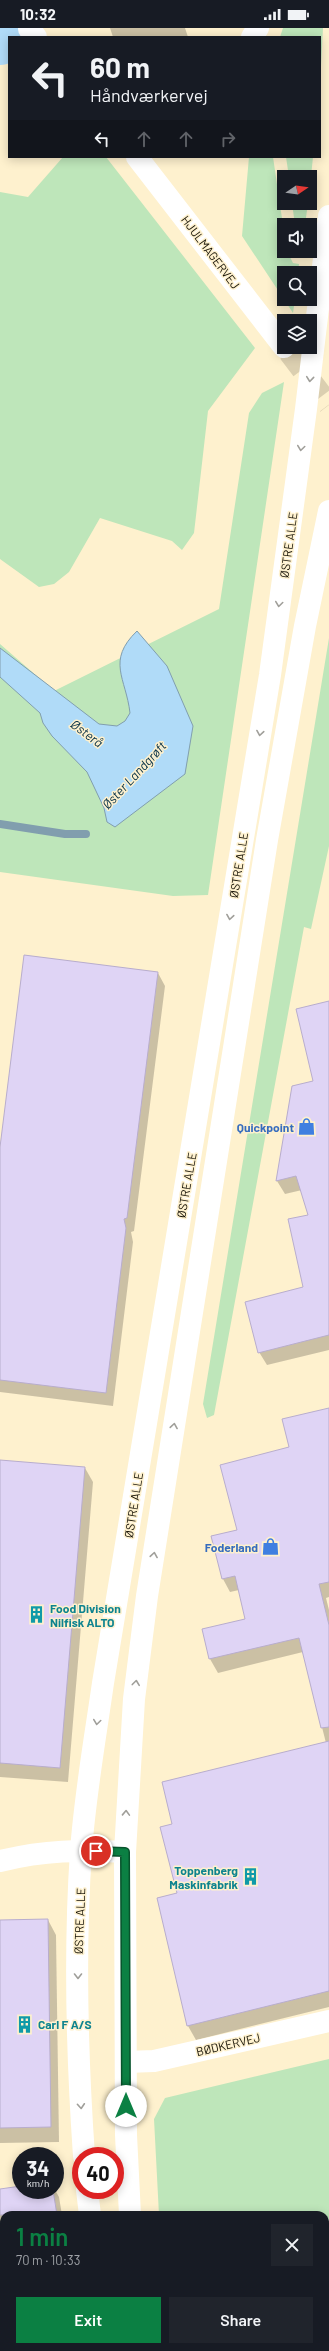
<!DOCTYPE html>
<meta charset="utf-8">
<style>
body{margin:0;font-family:Barlow,sans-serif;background:#20242c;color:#f1f3f6;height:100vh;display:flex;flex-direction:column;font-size:15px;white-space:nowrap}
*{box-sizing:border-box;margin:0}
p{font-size:13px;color:#9ea1a6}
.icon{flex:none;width:22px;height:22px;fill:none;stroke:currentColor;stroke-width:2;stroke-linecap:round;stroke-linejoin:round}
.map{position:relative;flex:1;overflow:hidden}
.details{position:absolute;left:0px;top:2183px;width:329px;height:140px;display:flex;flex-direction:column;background:#171b24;border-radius:12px 12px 0 0;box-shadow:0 2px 10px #0003}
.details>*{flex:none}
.hud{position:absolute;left:8px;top:8px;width:313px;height:122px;border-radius:0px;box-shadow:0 2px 10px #0003;background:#171b24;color:#f1f3f6;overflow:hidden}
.needle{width:26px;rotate:77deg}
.tools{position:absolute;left:277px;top:142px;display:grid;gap:8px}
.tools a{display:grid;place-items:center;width:40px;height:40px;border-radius:0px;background:#171b24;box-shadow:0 2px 10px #0003;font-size:20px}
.speed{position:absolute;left:12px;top:2119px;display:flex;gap:8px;font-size:20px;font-weight:700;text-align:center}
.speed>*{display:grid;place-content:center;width:52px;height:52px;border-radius:50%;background:#171b24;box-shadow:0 2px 10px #0003;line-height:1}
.speed small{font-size:10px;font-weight:400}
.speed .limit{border:6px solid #d22;background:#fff;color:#111}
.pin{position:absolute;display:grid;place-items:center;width:34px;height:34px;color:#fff;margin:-17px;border:2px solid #fff;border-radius:50%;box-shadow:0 1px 4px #0007}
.me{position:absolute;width:44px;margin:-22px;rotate:0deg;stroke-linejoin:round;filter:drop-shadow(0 0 3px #0008)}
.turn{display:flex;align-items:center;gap:14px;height:84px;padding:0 16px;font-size:18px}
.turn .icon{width:52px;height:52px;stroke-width:2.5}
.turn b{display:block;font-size:28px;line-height:34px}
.lanes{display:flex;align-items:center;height:38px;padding:0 16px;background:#0003;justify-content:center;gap:20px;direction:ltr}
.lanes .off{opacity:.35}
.round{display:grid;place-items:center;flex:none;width:42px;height:42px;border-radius:0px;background:#20242c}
.head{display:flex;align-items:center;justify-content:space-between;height:68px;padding:0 16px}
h1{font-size:24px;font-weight:600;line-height:30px;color:#0b8043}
.action{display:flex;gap:8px;margin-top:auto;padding:8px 16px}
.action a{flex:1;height:46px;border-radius:0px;background:#0b8043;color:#fff;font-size:16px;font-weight:600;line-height:46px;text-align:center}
.action a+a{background:#20242c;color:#f1f3f6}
.status{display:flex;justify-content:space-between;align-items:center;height:28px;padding:0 20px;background:#171b24;direction:ltr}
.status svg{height:11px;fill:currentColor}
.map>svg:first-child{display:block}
</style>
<div class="status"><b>10:32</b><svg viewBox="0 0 49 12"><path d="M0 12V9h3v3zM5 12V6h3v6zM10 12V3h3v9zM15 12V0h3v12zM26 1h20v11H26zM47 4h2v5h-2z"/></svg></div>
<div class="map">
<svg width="329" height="2323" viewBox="0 0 329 2323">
<rect width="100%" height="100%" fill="#fef1ce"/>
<g fill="#bee6ba">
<path d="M283 0H323L320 58V9H280Z"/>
<path d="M63 129H106L255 320 208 383 194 505 182 522 172 513 100 490 69 544 54 556 39 559 0 531V164L28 169Z"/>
<path d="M249 129H273L284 204V223H287L293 235 299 236 298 245H284V271H295L293 285 242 208Z"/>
<path d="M286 129H313L310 158V149H289Z"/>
<path d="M292 175H308L305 197H295Z"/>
<path d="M284 354 208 867 173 868 0 844V616L54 663 219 581 249 385 262 365Z"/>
<path d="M329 610V818L311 901 304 899 214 1387 207 1390 203 1376Z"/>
<path d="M329 2031V2323H175L174 2319H325V2187H159L154 2091 165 2070Z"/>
</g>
<path fill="#b0dbf8" stroke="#819eae" d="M137 603 167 638 193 698 185 746 115 799 107 794 104 780 87 744 52 708 43 695 40 685 0 649V620L99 696 117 698 125 693 130 685C126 650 106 633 137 603Z"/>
<g fill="#0003">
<path d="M110 0H185L188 9H113Z"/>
<path d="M158 945 165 958 134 1203 131 1204 133 1214 113 1378 0 1364V1127Z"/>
<path d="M329 974V1322L267 1337 259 1324 304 1260 310 1187 302 1162 285 1166 277 1153 293 1059 315 1053Z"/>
<path d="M329 1381V1569L326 1570 329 1582V1979L196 2012 188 1998 158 1870 178 1866 174 1797 326 1715 303 1624 218 1645 210 1631 203 1602 246 1592 239 1562 230 1564 223 1551 238 1502 290 1420Z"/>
<path d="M0 1433 85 1440 93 1454 68 1754 0 1749Z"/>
<path d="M48 1892 56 1907 59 2114 0 2115V1893Z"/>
<path d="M21 2159V2162H55L59 2169 62 2187H4V2319H85V2323H0V2162Z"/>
</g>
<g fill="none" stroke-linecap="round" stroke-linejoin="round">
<path stroke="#819eae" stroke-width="8" d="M0 796 65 806H86"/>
<path stroke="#b0dbf8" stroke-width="48" d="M0 13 7 0"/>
</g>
<g fill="#dfd4f5" stroke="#b8adcd">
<path d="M24 927 158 944 127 1190 124 1191 126 1200 106 1365 0 1352V1119Z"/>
<path d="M329 973V1307L258 1325 245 1274 303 1259 288 1191 308 1187 296 1148 276 1153 292 1058 313 1053 296 981Z"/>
<path d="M329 1380V1554L319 1556 329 1597V1699L321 1700 299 1610 209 1631 202 1601 245 1591 235 1548 222 1551 211 1508 237 1502 220 1437 289 1419 282 1391Z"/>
<path d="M0 1432 85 1439 60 1740 0 1735Z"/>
<path d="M329 1713V1963L187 1998 157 1870 177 1865 160 1799 172 1796 162 1754Z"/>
<path d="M48 1891 51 2099 0 2100V1892Z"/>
<path d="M21 2158V2162H53L57 2187H0V2161Z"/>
</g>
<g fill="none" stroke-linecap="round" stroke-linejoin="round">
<path stroke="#dbcfb0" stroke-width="22" stroke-dasharray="22 11" stroke-linecap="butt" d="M289 324 329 377"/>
<g stroke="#fff" stroke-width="22">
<path d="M29 1 36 9"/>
<path d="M252 9 258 0"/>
<path d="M137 129 284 319"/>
<path d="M0 1833C46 1822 78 1822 125 1824"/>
<path d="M126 2034 154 2033 329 1993"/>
<path d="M84 2128C77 2027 74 1925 81 1823 85 1767 95 1711 103 1655L270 647 306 381 329 188"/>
<path d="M87 2162 90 2187"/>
<path d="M130 2187 126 2107 125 1824 134 1671 147 1568 267 812 305 598 329 483"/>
<path d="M111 2319V2323"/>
<path d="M144 2319 145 2323"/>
</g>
</g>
<defs><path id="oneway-chevron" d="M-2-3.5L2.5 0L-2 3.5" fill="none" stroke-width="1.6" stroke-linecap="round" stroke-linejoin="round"/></defs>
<g stroke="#a09f9a">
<use href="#oneway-chevron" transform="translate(310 351) rotate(96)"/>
<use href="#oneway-chevron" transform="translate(301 420) rotate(98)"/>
<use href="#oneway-chevron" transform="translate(279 576) rotate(98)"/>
<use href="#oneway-chevron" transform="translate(260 705) rotate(99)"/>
<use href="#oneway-chevron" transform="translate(230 889) rotate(99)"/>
<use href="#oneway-chevron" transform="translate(174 1398) rotate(-81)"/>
<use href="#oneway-chevron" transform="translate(154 1527) rotate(-81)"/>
<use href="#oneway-chevron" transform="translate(136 1655) rotate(-83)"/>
<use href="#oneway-chevron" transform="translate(97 1694) rotate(98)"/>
<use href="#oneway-chevron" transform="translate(126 1785) rotate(-88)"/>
<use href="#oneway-chevron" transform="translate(78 1948) rotate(90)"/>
<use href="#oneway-chevron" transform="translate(81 2078) rotate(86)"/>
</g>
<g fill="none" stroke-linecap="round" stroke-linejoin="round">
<defs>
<path id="route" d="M96 1823 125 1824 126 2078"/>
</defs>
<use href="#route" stroke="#07532c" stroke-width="10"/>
<use href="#route" stroke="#0b8043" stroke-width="7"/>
</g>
<defs>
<symbol id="shop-bare" viewBox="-9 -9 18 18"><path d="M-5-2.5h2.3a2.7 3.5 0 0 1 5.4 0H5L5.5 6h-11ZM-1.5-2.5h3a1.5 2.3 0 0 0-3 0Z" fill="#3f7fe0" stroke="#fef1ce" stroke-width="2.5" paint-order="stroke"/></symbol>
<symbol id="building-bare" viewBox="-9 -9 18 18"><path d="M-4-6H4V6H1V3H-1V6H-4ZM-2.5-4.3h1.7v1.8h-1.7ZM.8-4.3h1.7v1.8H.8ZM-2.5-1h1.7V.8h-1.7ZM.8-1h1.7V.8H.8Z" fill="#0f9aa8" stroke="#fef1ce" stroke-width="2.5" paint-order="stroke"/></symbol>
</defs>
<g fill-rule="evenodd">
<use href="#shop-bare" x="294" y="1086" width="25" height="25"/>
<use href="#shop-bare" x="258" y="1506" width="25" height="25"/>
<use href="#building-bare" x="24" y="1574" width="25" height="25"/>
<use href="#building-bare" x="238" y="1836" width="25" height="25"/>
<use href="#building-bare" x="12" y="1984" width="25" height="25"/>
</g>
<g text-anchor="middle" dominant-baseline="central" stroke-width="3" stroke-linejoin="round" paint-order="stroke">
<g font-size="12" fill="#120e03" stroke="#fef1ce">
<text transform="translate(211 224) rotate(53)">HJULMAGERVEJ</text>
<text transform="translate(288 517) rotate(-82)">ØSTRE ALLE</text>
<text transform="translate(238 837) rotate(-81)">ØSTRE ALLE</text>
<text transform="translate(186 1157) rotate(-80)">ØSTRE ALLE</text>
<text transform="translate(133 1477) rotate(-81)">ØSTRE ALLE</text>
<text transform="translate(79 1893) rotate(-88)">ØSTRE ALLE</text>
<text transform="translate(228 2016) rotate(-13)">BØDKERVEJ</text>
</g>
<g font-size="12" font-weight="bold" fill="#366cbe" stroke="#fef1ce" text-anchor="end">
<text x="294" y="1099">Quickpoint</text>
<text x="258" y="1519">Foderland</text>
</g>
<g font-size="12" font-weight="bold" fill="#0d838f" stroke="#fef1ce" text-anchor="start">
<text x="50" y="1580">Food Division<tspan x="50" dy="14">Nilfisk ALTO</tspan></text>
<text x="238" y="1842" text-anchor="end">Toppenberg<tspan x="238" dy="14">Maskinfabrik</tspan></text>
<text x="38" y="1996">Carl F A/S</text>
</g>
<g font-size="13" font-style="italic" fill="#002d45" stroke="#fef1ce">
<text transform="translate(87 705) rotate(37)">Østerå</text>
<text transform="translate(134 747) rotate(-47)">Øster Landgrøft</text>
</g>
</g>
</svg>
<div class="tools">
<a><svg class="needle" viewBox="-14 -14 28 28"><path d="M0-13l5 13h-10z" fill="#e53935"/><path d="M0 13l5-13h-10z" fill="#9ea1a6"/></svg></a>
<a><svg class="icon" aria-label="sound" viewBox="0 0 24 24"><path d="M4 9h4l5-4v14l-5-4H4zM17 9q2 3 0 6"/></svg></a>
<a><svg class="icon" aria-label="search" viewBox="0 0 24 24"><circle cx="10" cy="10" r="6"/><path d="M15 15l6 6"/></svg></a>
<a><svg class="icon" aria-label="layers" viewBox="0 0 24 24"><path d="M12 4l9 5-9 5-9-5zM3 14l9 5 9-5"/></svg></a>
</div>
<div class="speed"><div>34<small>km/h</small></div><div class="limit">40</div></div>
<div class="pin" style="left:96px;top:1823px;background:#d93025"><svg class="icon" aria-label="arrive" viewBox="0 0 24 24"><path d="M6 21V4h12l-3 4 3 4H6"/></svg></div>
<svg class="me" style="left:126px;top:2078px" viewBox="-20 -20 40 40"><circle r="19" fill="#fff"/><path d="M0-13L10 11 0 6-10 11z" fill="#0b8043"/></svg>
<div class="hud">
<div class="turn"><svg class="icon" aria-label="left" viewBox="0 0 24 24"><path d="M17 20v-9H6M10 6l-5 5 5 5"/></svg><div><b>60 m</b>Håndværkervej</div></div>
<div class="lanes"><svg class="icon" aria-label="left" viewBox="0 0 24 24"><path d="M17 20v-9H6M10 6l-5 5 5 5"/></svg><svg class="icon off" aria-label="ahead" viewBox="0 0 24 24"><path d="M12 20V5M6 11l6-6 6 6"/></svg><svg class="icon off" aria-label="ahead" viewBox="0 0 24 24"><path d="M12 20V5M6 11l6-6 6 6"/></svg><svg class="icon off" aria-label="right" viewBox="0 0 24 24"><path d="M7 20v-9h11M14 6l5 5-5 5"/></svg></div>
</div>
<section class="details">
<div class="head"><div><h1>1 min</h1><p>70 m · 10:33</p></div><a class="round"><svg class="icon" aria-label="close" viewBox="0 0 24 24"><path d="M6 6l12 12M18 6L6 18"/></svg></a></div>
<div class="action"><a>Exit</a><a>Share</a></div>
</section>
</div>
